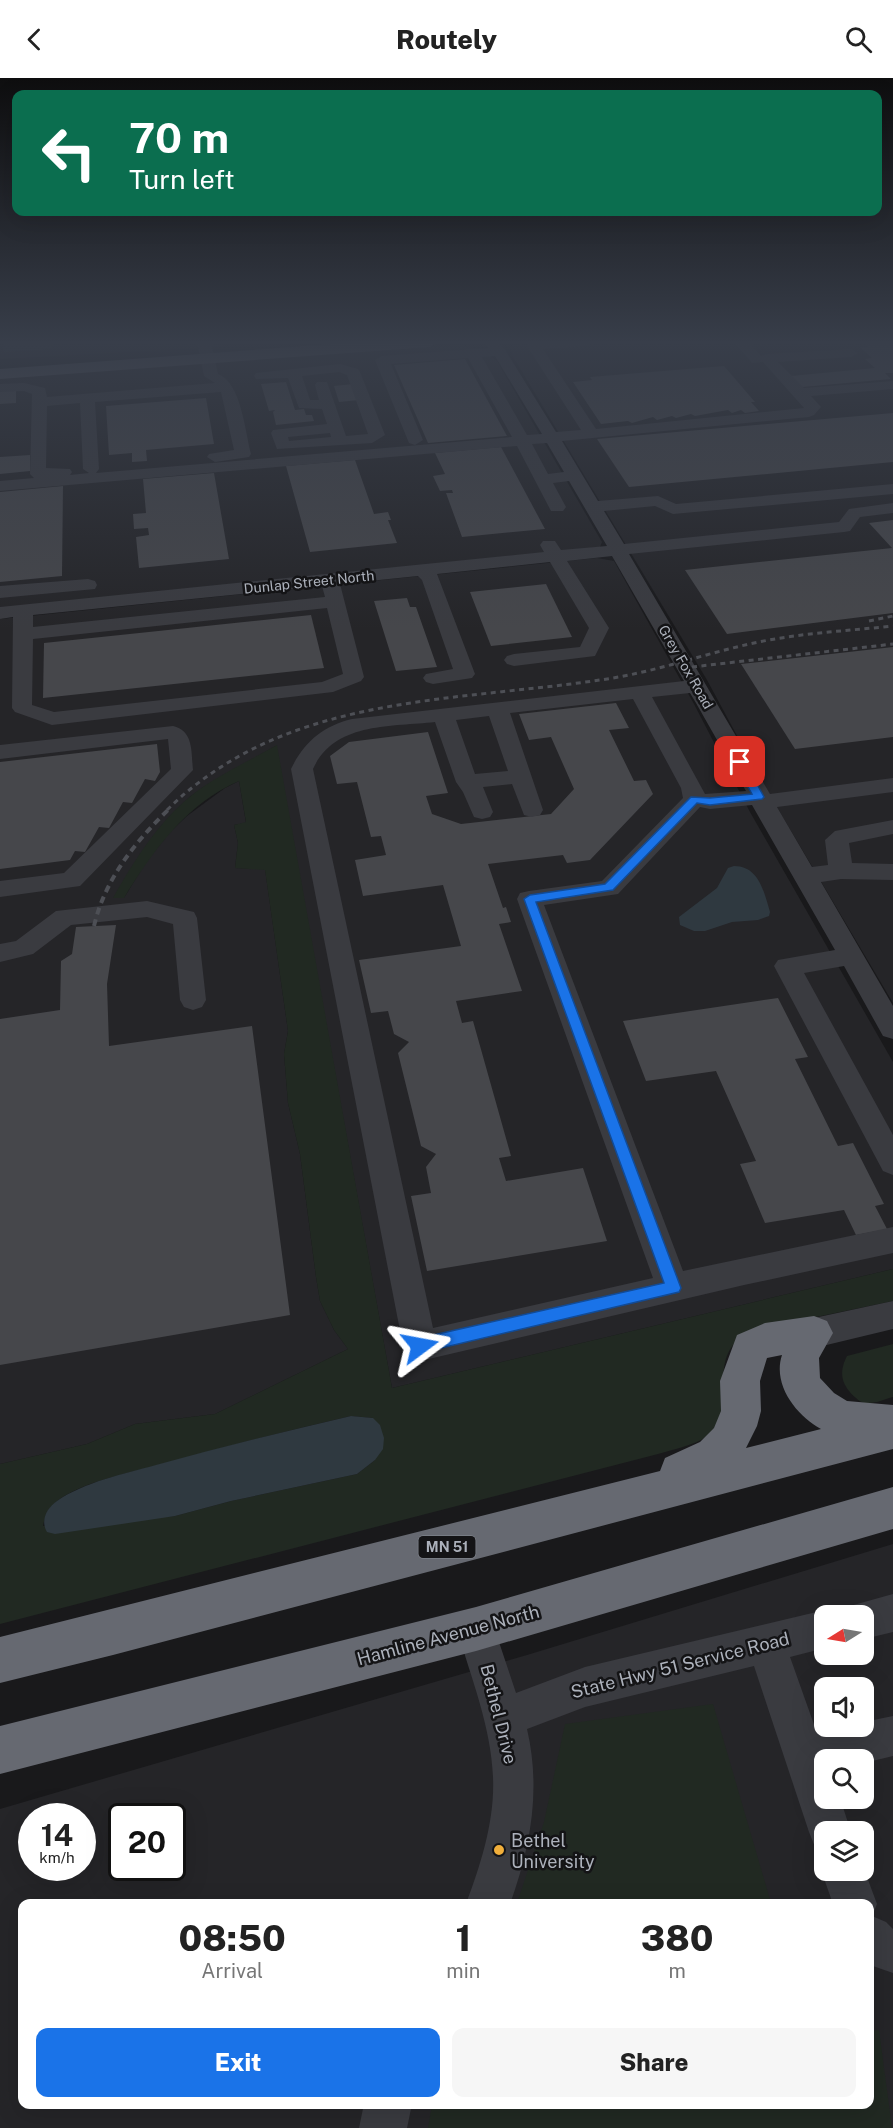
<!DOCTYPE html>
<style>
body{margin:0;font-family:"Public Sans",sans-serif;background:#f6f6f6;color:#222;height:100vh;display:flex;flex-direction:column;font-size:22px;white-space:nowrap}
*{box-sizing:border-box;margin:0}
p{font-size:20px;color:#767676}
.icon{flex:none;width:33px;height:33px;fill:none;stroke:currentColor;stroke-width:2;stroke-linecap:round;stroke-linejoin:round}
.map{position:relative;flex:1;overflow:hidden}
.sheet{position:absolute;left:18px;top:1821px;width:856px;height:210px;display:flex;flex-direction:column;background:#fff;border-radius:12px;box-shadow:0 6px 24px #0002}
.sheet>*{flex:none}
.hud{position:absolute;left:12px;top:12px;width:870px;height:126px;border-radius:12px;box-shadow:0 6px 24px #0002;background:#0b6e4f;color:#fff;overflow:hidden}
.needle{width:39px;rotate:259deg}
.tools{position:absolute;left:814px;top:1527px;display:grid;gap:12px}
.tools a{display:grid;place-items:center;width:60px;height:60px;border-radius:12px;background:#fff;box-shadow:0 6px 24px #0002;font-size:30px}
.speed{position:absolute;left:18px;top:1725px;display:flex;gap:12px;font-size:30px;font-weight:700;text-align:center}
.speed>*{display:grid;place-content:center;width:78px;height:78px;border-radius:50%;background:#fff;box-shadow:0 6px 24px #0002;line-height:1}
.speed small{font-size:15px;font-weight:400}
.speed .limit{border:3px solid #111;border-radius:9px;background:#fff;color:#111}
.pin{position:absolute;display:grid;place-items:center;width:51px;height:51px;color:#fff;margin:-26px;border-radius:12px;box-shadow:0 3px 9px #0006}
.me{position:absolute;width:66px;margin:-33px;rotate:77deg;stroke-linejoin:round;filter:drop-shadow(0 0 4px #0008)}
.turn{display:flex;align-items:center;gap:21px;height:126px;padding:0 18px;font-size:27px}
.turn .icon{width:78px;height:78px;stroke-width:2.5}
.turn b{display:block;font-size:42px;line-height:51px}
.eta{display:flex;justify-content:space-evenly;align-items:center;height:102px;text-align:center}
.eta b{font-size:36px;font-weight:800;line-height:42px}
.cta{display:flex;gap:12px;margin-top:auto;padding:12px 18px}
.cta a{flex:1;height:69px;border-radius:12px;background:#1a73e8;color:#fff;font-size:24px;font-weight:800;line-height:69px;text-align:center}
.cta a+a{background:#f6f6f6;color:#222}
header{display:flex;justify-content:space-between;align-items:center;height:78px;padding:0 18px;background:#fff;font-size:27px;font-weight:800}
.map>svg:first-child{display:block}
</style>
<header><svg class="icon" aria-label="back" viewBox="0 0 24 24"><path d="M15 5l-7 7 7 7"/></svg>Routely<svg class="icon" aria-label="search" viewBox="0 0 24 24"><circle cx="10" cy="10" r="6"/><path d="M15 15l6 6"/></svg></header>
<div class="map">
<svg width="893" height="2050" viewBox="0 0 893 2050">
<rect width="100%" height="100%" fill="#19191b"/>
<g fill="#252528" fill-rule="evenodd">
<path d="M0 264H220L221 269 0 281Z"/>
<path d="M516 264H893V925L762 704 707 602 512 277 511 270Z"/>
<path d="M461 267 481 272 497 283 602 464 600 469 0 530V300Z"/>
<path d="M597 480 614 483 694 626 750 734 893 984V1191L392 1310 276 668 210 705 191 718 169 739 152 760 124 820 147 782 169 755 187 738 225 710 239 703 246 745 234 747 238 765 235 790 265 791 288 953 284 976 288 1025 300 1076 316 1199 320 1223 334 1252 348 1271 215 1336 135 1346 87 1366 0 1386V541Z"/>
<path d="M893 1466V2050H0V1731L527 1577ZM825 1538H864V1576H825ZM825 1610H864V1648H825ZM825 1682H864V1720H825ZM32 1738H82V1790H32ZM122 1738H172V1790H122ZM825 1754H864V1792H825ZM22 1826H870V2026H22Z"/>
</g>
<g fill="#212922" fill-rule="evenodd">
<path d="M277 667 392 1310 893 1191V1223L754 1252C748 1256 740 1260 735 1265 710 1291 738 1336 706 1359 695 1367 671 1372 658 1376L0 1546V1386L87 1366 135 1346 215 1336 348 1271 334 1252 320 1223 316 1199 300 1076 288 1025 284 976 288 953 265 792 235 790 238 765 234 747 246 744 239 703C187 725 152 774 124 820H113C134 783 158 744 192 717 218 697 249 683 277 667ZM351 1338 373 1340 375 1382 357 1396 231 1423 175 1438 43 1448C45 1438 47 1431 56 1424 79 1405 125 1396 155 1388 220 1370 285 1353 351 1338Z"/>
<path d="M893 1266V1319C885 1321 877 1325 869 1325 864 1326 860 1324 856 1320 842 1308 838 1295 847 1278Z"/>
<path d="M713 1626 771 1825H517L544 1744 565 1646Z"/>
<path d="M879 1952 892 2050H428L432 2027 870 2026V1953Z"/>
</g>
<g fill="#2f3940">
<path d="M52 264 50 271 4 274 2 265Z"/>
<path d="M734 788C759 788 764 814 770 834L769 838 758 842 732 844 705 853H694L680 847 679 839 717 810 728 790Z"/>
<path d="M351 1338 373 1340 380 1347 384 1360 383 1371 375 1382 357 1396 231 1423 175 1438 55 1456 47 1454C40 1442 47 1430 57 1423 84 1404 124 1396 156 1387 221 1369 286 1353 351 1338Z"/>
</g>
<g fill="#46474b">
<path d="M863 264H893V295H885L891 301 802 309 791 298 875 290 865 281 872 280 860 269H867Z"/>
<path d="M465 281 507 358 428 365 394 287Z"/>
<path d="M724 288 755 324H751L759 333 745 335 741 332 732 335 728 332 695 338 691 336 676 340 672 338 657 342 653 339 632 345 628 343 601 346 573 304 592 302 590 299Z"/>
<path d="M286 304 295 332 304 331 306 337H312L314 343 276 347 273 334 275 332 269 333 261 306Z"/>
<path d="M353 306 359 322 339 324 334 308Z"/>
<path d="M16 311V325L0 326V312Z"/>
<path d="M206 320 214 366 146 372 147 383 132 384V375L109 377 106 328Z"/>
<path d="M893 335V384L629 409 597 361Z"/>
<path d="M501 369 545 451 462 459 446 415H453L452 412 440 413 433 398 445 396 435 375Z"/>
<path d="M30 377V393L0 396V379Z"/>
<path d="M355 382 374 436 388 434 391 442H388L397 465 310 474 286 388Z"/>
<path d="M214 395 229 481 139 490 136 459 149 457 148 450 134 451 133 436 146 435 143 401Z"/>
<path d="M63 408 62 498 0 504V414Z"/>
<path d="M893 442V535L727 556 685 492 892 470 869 445Z"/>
<path d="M546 506 572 559 491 568 470 514Z"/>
<path d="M407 520 410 529H416L437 589 396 593 374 523Z"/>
<path d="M311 537 324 590 43 620 44 565Z"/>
<path d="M893 569V659L795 671 741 586Z"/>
<path d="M616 625 629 650 609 652 634 703 646 702 653 716 590 782 567 785 563 777 488 786 503 830 506 829 511 844 499 846 522 913 456 923 462 945 473 943 511 1078 499 1080 506 1103 583 1090 607 1163 427 1193 411 1118 431 1115 426 1089 436 1076 421 1068 398 975 409 964 394 956 388 933 371 935 359 882 461 868 443 807 363 818 355 782 386 777 381 758 371 759 357 704 337 706 330 678 349 664 428 654 448 715 426 718 432 736 461 746 551 736 574 711 551 659 529 662 519 636Z"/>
<path d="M157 666 160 694 155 703 145 701 132 725 123 724 109 750 99 749 85 774 75 773 70 782 0 791V684Z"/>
<path d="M116 847 107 906 109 968 252 948 290 1237 0 1287V941L60 932 61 883 72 876 76 849Z"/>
<path d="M778 920 808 979 795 981 838 1068 853 1065 884 1126 875 1128 887 1151 856 1157 844 1132 765 1145 740 1086 756 1083 716 993 646 1003 623 943Z"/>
</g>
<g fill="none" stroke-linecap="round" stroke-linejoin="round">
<g fill="#3a3b40" fill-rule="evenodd">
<path d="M197 264H211L218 296C241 304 245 353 251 376L249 379 215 384 207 379 209 376 234 372 221 314 95 324 99 391 96 395 512 359 468 280 391 286 423 362 415 367 409 365 375 282 382 278 488 270 483 264H498L504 270 556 354 581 352 527 268 529 265 593 264 586 268 543 271 596 351 804 330 763 284 752 285 734 264H749L761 278 767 276 851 271 858 275 851 279 778 284 804 310 893 303V311L811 318 821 329 814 337 809 339 562 363 598 423 658 418 676 426 893 406V416L673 436 655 428 604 433 624 466 839 444 849 431 893 425V435L860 439 850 453 844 454 629 476 770 716 893 700V714L777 729 812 789 828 787 825 762 835 753 893 742V756L849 765 852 785 893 786V802L841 801 821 804 893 928V961L883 958 844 888 804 895 893 1057V1097L883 1093 774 888 778 882 835 872 752 727 710 731 700 729 618 816 544 827 683 1193 893 1149V1175L744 1207 420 1283 408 1279 403 1268 291 691C304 664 323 648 352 641L684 603 612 478 567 483 609 550 595 578 514 588 507 586 504 582 507 578 514 576 580 569 589 550 550 484 437 496 475 596 472 600 433 606 426 604 423 600 426 596 453 591 422 502 418 498 340 506 364 599 361 603 333 614 52 647 15 634 12 630 13 539 0 541V529L544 474 540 467 543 463H555L561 472 607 468 569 403 553 405 566 429 563 433H551L517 368 0 413V403L34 400 30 396 32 316 24 313 0 314V306L24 305 45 310 47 319 215 305 204 298ZM495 278 542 356 527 357 482 279ZM80 325 83 391 89 395 70 397 72 394 70 391 46 390 47 328ZM547 365 564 394 548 396 532 366ZM322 508 325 519 33 549V537ZM327 530 343 596 322 604 54 634 32 627 33 561ZM690 615 696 625 746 713 705 716 652 619ZM633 621 681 710 683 720 602 803 529 813 520 815 517 821 653 1200 433 1250 313 691C334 644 391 649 435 644L456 704 463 714 474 739 482 741 490 739 493 734 483 709 512 706 524 737 532 739 540 737 543 732 510 635ZM489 638 508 693 475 696 456 642Z"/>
<path d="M340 286 358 291 360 294 385 357 372 365 277 371 271 355 273 352 327 346 322 331 299 330 288 300 256 301 254 298 256 295ZM339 294 347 297 368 356 346 358 327 304H317L315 307 319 322H310L302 298ZM330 355 331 359 289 363 288 359Z"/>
<path d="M88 501 95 503 97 507 95 511 0 520V508Z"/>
<path d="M173 648C194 653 191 674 193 692L80 808 0 819V803L64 795 171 691 168 661 0 681V667Z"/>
<path d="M147 823 194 834 197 840 206 922 202 929 193 932 184 929 180 922 173 846 147 839 71 847 33 876 0 884V866L16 863 56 833Z"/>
<path d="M893 1223V1251L814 1270 802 1265 798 1255 802 1245 814 1240Z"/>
<path d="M893 1516V1554L864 1561V1538H847L850 1528Z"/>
<path d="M476 1532 490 1537 516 1615 585 1589 825 1532 839 1538H825V1570L790 1579 817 1655 847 1648H864V1644L893 1638V1678L864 1685V1682H825V1720H840L851 1754H825V1773L815 1769 809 1754 754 1588 585 1629 527 1651C541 1711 531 1768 510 1826H466C481 1786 495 1742 493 1699 491 1648 471 1600 457 1551L462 1537Z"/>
<path d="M825 1783V1792H864V1791L877 1826 872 1838 886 1844 893 1851V1895L870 1887V1826H833L821 1792Z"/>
<path d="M364 2026H412L407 2050H359Z"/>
</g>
<path fill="#56585f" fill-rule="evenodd" d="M358 264H438L430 269 0 301V291Z"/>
<g fill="#666971" fill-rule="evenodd">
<path d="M814 1238 827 1243 833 1255 819 1280 820 1300 834 1315 847 1323 893 1327V1371L113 1577 0 1605V1559L660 1393 665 1380 700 1364 714 1350 721 1333 720 1303 737 1257 765 1245ZM782 1277C772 1307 797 1338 821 1351L746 1370 757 1348 761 1333 760 1303 767 1280Z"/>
<path d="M893 1409V1451L476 1573 0 1696V1648L476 1529Z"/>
</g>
<g stroke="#4d4f55" stroke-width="3" stroke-dasharray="5 4.5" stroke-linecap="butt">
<path d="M869 543 893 538"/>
<path d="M692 589 893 566"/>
<path d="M167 732C288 613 458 625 613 600 661 592 707 575 754 565 800 555 846 553 893 548"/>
</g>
<path stroke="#4d4f55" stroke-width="4" stroke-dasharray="7 5" stroke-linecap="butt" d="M94 848C105 801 135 764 169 731"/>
</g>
<linearGradient id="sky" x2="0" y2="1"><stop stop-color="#0e0e0f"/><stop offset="0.48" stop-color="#383e4a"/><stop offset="1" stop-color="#383e4a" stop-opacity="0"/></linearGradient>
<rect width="893" height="551" fill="url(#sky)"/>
<path fill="#1a73e8" stroke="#114b97" stroke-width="1.5" d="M740 681 745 684 764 719 762 721 710 727 697 725 613 812 536 824 681 1210 679 1214 420 1275 415 1273 412 1268 415 1263 420 1260 664 1205 524 821 530 817 605 806 691 719 710 720 752 716 734 684Z"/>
<circle fill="#f1af3b" stroke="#141416" stroke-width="2" cx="499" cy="1772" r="6"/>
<g text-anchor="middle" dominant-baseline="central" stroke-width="5" stroke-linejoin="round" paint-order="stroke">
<g font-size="14" fill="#acb1bb" stroke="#141416">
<text transform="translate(309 504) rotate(-6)">Dunlap Street North</text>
<text transform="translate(686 589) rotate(60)">Grey Fox Road</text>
</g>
<rect fill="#141416" stroke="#7e828a" stroke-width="1.5" x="418.5" y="1458" width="57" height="22" rx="4.5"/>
<g font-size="14" font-weight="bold" fill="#acb1bb">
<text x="447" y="1469">MN 51</text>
</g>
<g font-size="18" fill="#acb1bb" stroke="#141416">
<text transform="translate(448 1557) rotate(-15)">Hamline Avenue North</text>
<text transform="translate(680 1587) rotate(-14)">State Hwy 51 Service Road</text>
<text transform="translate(499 1636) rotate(76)">Bethel Drive</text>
</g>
<g font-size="18" fill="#acb1bb" stroke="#141416" text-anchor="start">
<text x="511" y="1762">Bethel<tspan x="511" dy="21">University</tspan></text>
</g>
</g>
</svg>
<div class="tools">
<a><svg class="needle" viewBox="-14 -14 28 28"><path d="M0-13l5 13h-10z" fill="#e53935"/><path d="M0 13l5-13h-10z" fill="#767676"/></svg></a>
<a><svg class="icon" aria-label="sound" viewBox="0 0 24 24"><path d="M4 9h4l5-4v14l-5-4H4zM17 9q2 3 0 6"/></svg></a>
<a><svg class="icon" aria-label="search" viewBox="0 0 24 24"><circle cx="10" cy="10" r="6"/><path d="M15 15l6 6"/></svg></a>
<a><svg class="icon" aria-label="layers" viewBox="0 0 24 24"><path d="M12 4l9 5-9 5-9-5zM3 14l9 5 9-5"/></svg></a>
</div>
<div class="speed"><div>14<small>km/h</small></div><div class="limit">20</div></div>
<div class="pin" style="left:740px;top:684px;background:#d93025"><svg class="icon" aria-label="arrive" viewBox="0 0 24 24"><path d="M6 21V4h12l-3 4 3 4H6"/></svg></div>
<svg class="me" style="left:420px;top:1268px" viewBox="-20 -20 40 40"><path d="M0-17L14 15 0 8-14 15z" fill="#1a73e8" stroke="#fff" stroke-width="4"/></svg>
<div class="hud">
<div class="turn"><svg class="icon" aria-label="left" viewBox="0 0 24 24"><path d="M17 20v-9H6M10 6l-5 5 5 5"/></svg><div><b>70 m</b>Turn left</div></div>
</div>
<section class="sheet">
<div class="eta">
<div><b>08:50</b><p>Arrival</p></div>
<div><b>1</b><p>min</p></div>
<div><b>380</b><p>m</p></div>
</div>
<div class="cta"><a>Exit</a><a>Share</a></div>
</section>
</div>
